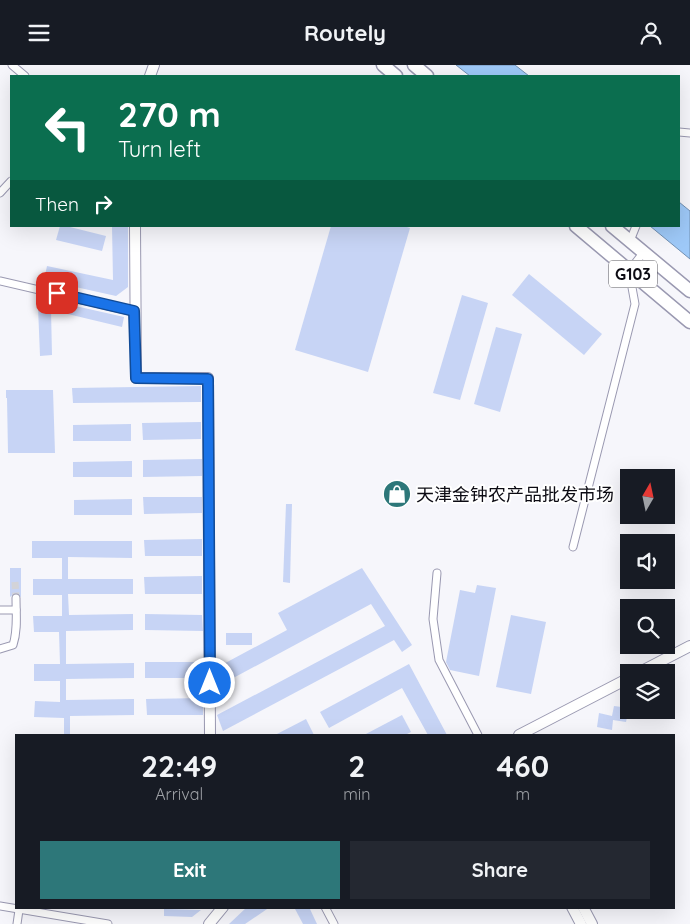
<!DOCTYPE html>
<meta charset="utf-8">
<style>
body{margin:0;font-family:Quicksand,"Noto Sans SC",sans-serif;background:#242831;color:#f1f3f6;height:100vh;display:flex;flex-direction:column;font-size:19px;white-space:nowrap}
*{box-sizing:border-box;margin:0}
p{font-size:16px;color:#9ea1a6}
.icon{flex:none;width:28px;height:28px;fill:none;stroke:currentColor;stroke-width:2;stroke-linecap:round;stroke-linejoin:round}
.map{position:relative;flex:1;overflow:hidden}
.side{position:absolute;left:15px;top:669px;width:660px;height:175px;display:flex;flex-direction:column;background:#171b24;border-radius:0px;box-shadow:0 5px 20px #0002}
.side>*{flex:none}
.top-card{position:absolute;left:10px;top:10px;width:670px;height:152px;border-radius:0px;box-shadow:0 5px 20px #0002;background:#0b6e4f;color:#fff;overflow:hidden}
.needle{width:32px;rotate:9deg}
.controls{position:absolute;left:620px;top:404px;display:grid;gap:10px}
.controls a{display:grid;place-items:center;width:55px;height:55px;border-radius:0px;background:#171b24;box-shadow:0 5px 20px #0002;font-size:25px}
.pin{position:absolute;display:grid;place-items:center;width:42px;height:42px;color:#fff;margin:-21px;border-radius:10px;box-shadow:0 2px 8px #0006}
.me{position:absolute;width:55px;margin:-28px;rotate:0deg;stroke-linejoin:round;filter:drop-shadow(0 0 4px #0008)}
.turn{display:flex;align-items:center;gap:18px;height:105px;padding:0 25px;font-size:22px}
.turn .icon{width:65px;height:65px;stroke-width:2.5}
.turn b{display:block;font-size:35px;line-height:42px}
.then{display:flex;align-items:center;height:48px;padding:0 25px;background:#0003;gap:10px;font-size:19px}
.eta{display:flex;justify-content:space-evenly;align-items:center;height:85px;text-align:center}
.eta b{font-size:30px;font-weight:700;line-height:35px}
.action{display:flex;gap:10px;margin-top:auto;padding:10px 25px}
.action a{flex:1;height:58px;border-radius:0px;background:#2d7779;color:#fff;font-size:20px;font-weight:700;line-height:58px;text-align:center}
.action a+a{background:#242831;color:#f1f3f6}
header{display:flex;justify-content:space-between;align-items:center;height:65px;padding:0 25px;background:#171b24;font-size:22px;font-weight:700}
.map>svg:first-child{display:block}
</style>
<header><svg class="icon" aria-label="menu" viewBox="0 0 24 24"><path d="M4 6h16M4 12h16M4 18h16"/></svg>Routely<svg class="icon" aria-label="person" viewBox="0 0 24 24"><circle cx="12" cy="8" r="4"/><path d="M4 21q1-7 8-7t8 7"/></svg></header>
<div class="map">
<svg width="690" height="859" viewBox="0 0 690 859">
<rect width="100%" height="100%" fill="#f6f6fb"/>
<g fill="#9ec9f8" stroke="#7290b3">
<path d="M456 0H515L529 11H470Z"/>
<path d="M679 137 690 146V194L650 161H679Z"/>
</g>
<g fill="#c7d4f5">
<path d="M60 161H66L106 171 102 186 56 175Z"/>
<path d="M112 161H128V222L116 231 44 215 47 201 113 215Z"/>
<path d="M331 161H404L410 163 368 307 295 285Z"/>
<path d="M529 209 602 269 584 290 512 230Z"/>
<path d="M462 230 488 238 460 335 433 328Z"/>
<path d="M40 233 124 252 122 262 51 245 52 290 40 291 38 242Z"/>
<path d="M496 262 522 269 500 347 474 339Z"/>
<path d="M201 321V337L73 338 72 323Z"/>
<path d="M6 325H53L55 388H8L7 333H6Z"/>
<path d="M201 357V374L143 375 142 358Z"/>
<path d="M131 359V376H73V360Z"/>
<path d="M202 394V411L143 412V395Z"/>
<path d="M132 396V412H73V397Z"/>
<path d="M143 432H202V448L144 449Z"/>
<path d="M132 434V450H74V435Z"/>
<path d="M286 439H292L290 518 283 517Z"/>
<path d="M202 474V491H145L144 475Z"/>
<path d="M32 476H132V493L68 492V514H133V529H68L69 550 133 549V565L66 566V599L134 598V613L66 614V635L134 634V650L70 651V670H64V653L34 652 35 636 60 637V616H34V599H60L59 567H34L33 551H62V530H33V514H62V493H32Z"/>
<path d="M10 503H21V532L15 528 10 532Z"/>
<path d="M362 503 412 580 402 587 394 575 223 666 217 650 385 561 371 539 224 618 217 605 216 603 287 565 278 548Z"/>
<path d="M202 511V529H145L144 512Z"/>
<path d="M477 520 496 523 479 611 450 605 446 597 460 525 475 528Z"/>
<path d="M145 549 202 550 203 566 145 565Z"/>
<path d="M511 550 546 557 531 629 496 622Z"/>
<rect x="226" y="568" width="26" height="12"/>
<rect x="145" y="597" width="58" height="16"/>
<path d="M409 599 447 670H428L402 623 329 663 320 647Z"/>
<path d="M203 633V650H147L146 634Z"/>
<path d="M614 641 629 643 626 657 613 655 612 665 597 662 599 648 612 651Z"/>
<path d="M402 650 411 667 405 670H364Z"/>
<path d="M306 654 314 670H275Z"/>
<path d="M247 842H270L245 859H229Z"/>
<path d="M294 842H309L317 859H303Z"/>
<path d="M164 844 201 845 192 852 164 851Z"/>
</g>
<g fill="none" stroke-linecap="round" stroke-linejoin="round">
<path stroke="#d3d3d8" stroke-width="7" stroke-dasharray="7 3.5" stroke-linecap="butt" d="M15 517 16 533"/>
<defs>
<g id="street">
<path d="M12 0 25 11"/>
<path d="M679 67 690 68"/>
<path d="M0 128 11 116"/>
<path d="M630 176 636 161"/>
<path d="M0 216 134 247"/>
<path d="M573 482 635 239 629 206 643 188"/>
<path d="M437 508 433 554 439 595 478 670"/>
<path d="M0 545H16"/>
<path d="M0 584 13 580C18 565 16 549 16 533"/>
<path d="M0 841 108 859"/>
<path d="M325 842 334 859"/>
<path d="M17 859 19 845"/>
</g>
<g id="secondary">
<path d="M150 11 154 0"/>
<path d="M135 161 136 313H208L210 670"/>
<path d="M638 608 690 581"/>
<path d="M519 670 629 613"/>
<path d="M572 842 581 859"/>
<path d="M583 842 592 859"/>
<path d="M209 859 223 842"/>
</g>
<g id="highway">
<path d="M383 0 396 11"/>
<path d="M414 0 427 11"/>
<path d="M576 161 690 257"/>
<path d="M612 161 690 226"/>
</g>
</defs>
<use href="#street" stroke="#9a99b1" stroke-width="9"/>
<use href="#secondary" stroke="#9a99b1" stroke-width="12"/>
<use href="#highway" stroke="#9a99b1" stroke-width="15"/>
<use href="#street" stroke="#fff" stroke-width="7"/>
<use href="#secondary" stroke="#fff" stroke-width="10"/>
<use href="#highway" stroke="#fff" stroke-width="12"/>
</g>
<g fill="none" stroke-linecap="round" stroke-linejoin="round">
<defs>
<path id="route" d="M57 228 134 246 136 313 208 314 210 618"/>
</defs>
<use href="#route" stroke="#114b97" stroke-width="12"/>
<use href="#route" stroke="#1a73e8" stroke-width="9"/>
</g>
<defs>
<symbol id="shop-disc" viewBox="-11 -11 22 22"><circle r="9.5" fill="#2d7779" stroke="#fff"/><path d="M-5-2.5h2.3a2.7 3.5 0 0 1 5.4 0H5L5.5 6h-11ZM-1.5-2.5h3a1.5 2.3 0 0 0-3 0Z" fill="#fff"/></symbol>
</defs>
<g fill-rule="evenodd">
<use href="#shop-disc" x="381" y="413" width="32" height="32"/>
</g>
<g text-anchor="middle" dominant-baseline="central" stroke-width="4" stroke-linejoin="round" paint-order="stroke">
<rect fill="#fff" stroke="#55545a" stroke-width="1" x="609" y="195.5" width="48" height="27" rx="4"/>
<g font-size="16" font-weight="bold" fill="#0c0b13">
<text x="633" y="209">G103</text>
</g>
<g font-size="18" fill="#0c0b13" stroke="#fff" text-anchor="start">
<text x="416" y="429">天津金钟农产品批发市场</text>
</g>
</g>
</svg>
<div class="controls">
<a><svg class="needle" viewBox="-14 -14 28 28"><path d="M0-13l5 13h-10z" fill="#e53935"/><path d="M0 13l5-13h-10z" fill="#9ea1a6"/></svg></a>
<a><svg class="icon" aria-label="sound" viewBox="0 0 24 24"><path d="M4 9h4l5-4v14l-5-4H4zM17 9q2 3 0 6"/></svg></a>
<a><svg class="icon" aria-label="search" viewBox="0 0 24 24"><circle cx="10" cy="10" r="6"/><path d="M15 15l6 6"/></svg></a>
<a><svg class="icon" aria-label="layers" viewBox="0 0 24 24"><path d="M12 4l9 5-9 5-9-5zM3 14l9 5 9-5"/></svg></a>
</div>
<div class="pin" style="left:57px;top:228px;background:#d93025"><svg class="icon" aria-label="arrive" viewBox="0 0 24 24"><path d="M6 21V4h12l-3 4 3 4H6"/></svg></div>
<svg class="me" style="left:210px;top:618px" viewBox="-20 -20 40 40"><circle r="17" fill="#1a73e8" stroke="#fff" stroke-width="3"/><path d="M0-11L8 9 0 5-8 9z" fill="#fff"/></svg>
<div class="top-card">
<div class="turn"><svg class="icon" aria-label="left" viewBox="0 0 24 24"><path d="M17 20v-9H6M10 6l-5 5 5 5"/></svg><div><b>270 m</b>Turn left</div></div>
<div class="then">Then<svg class="icon" aria-label="right" viewBox="0 0 24 24"><path d="M7 20v-9h11M14 6l5 5-5 5"/></svg></div>
</div>
<section class="side">
<div class="eta">
<div><b>22:49</b><p>Arrival</p></div>
<div><b>2</b><p>min</p></div>
<div><b>460</b><p>m</p></div>
</div>
<div class="action"><a>Exit</a><a>Share</a></div>
</section>
</div>
